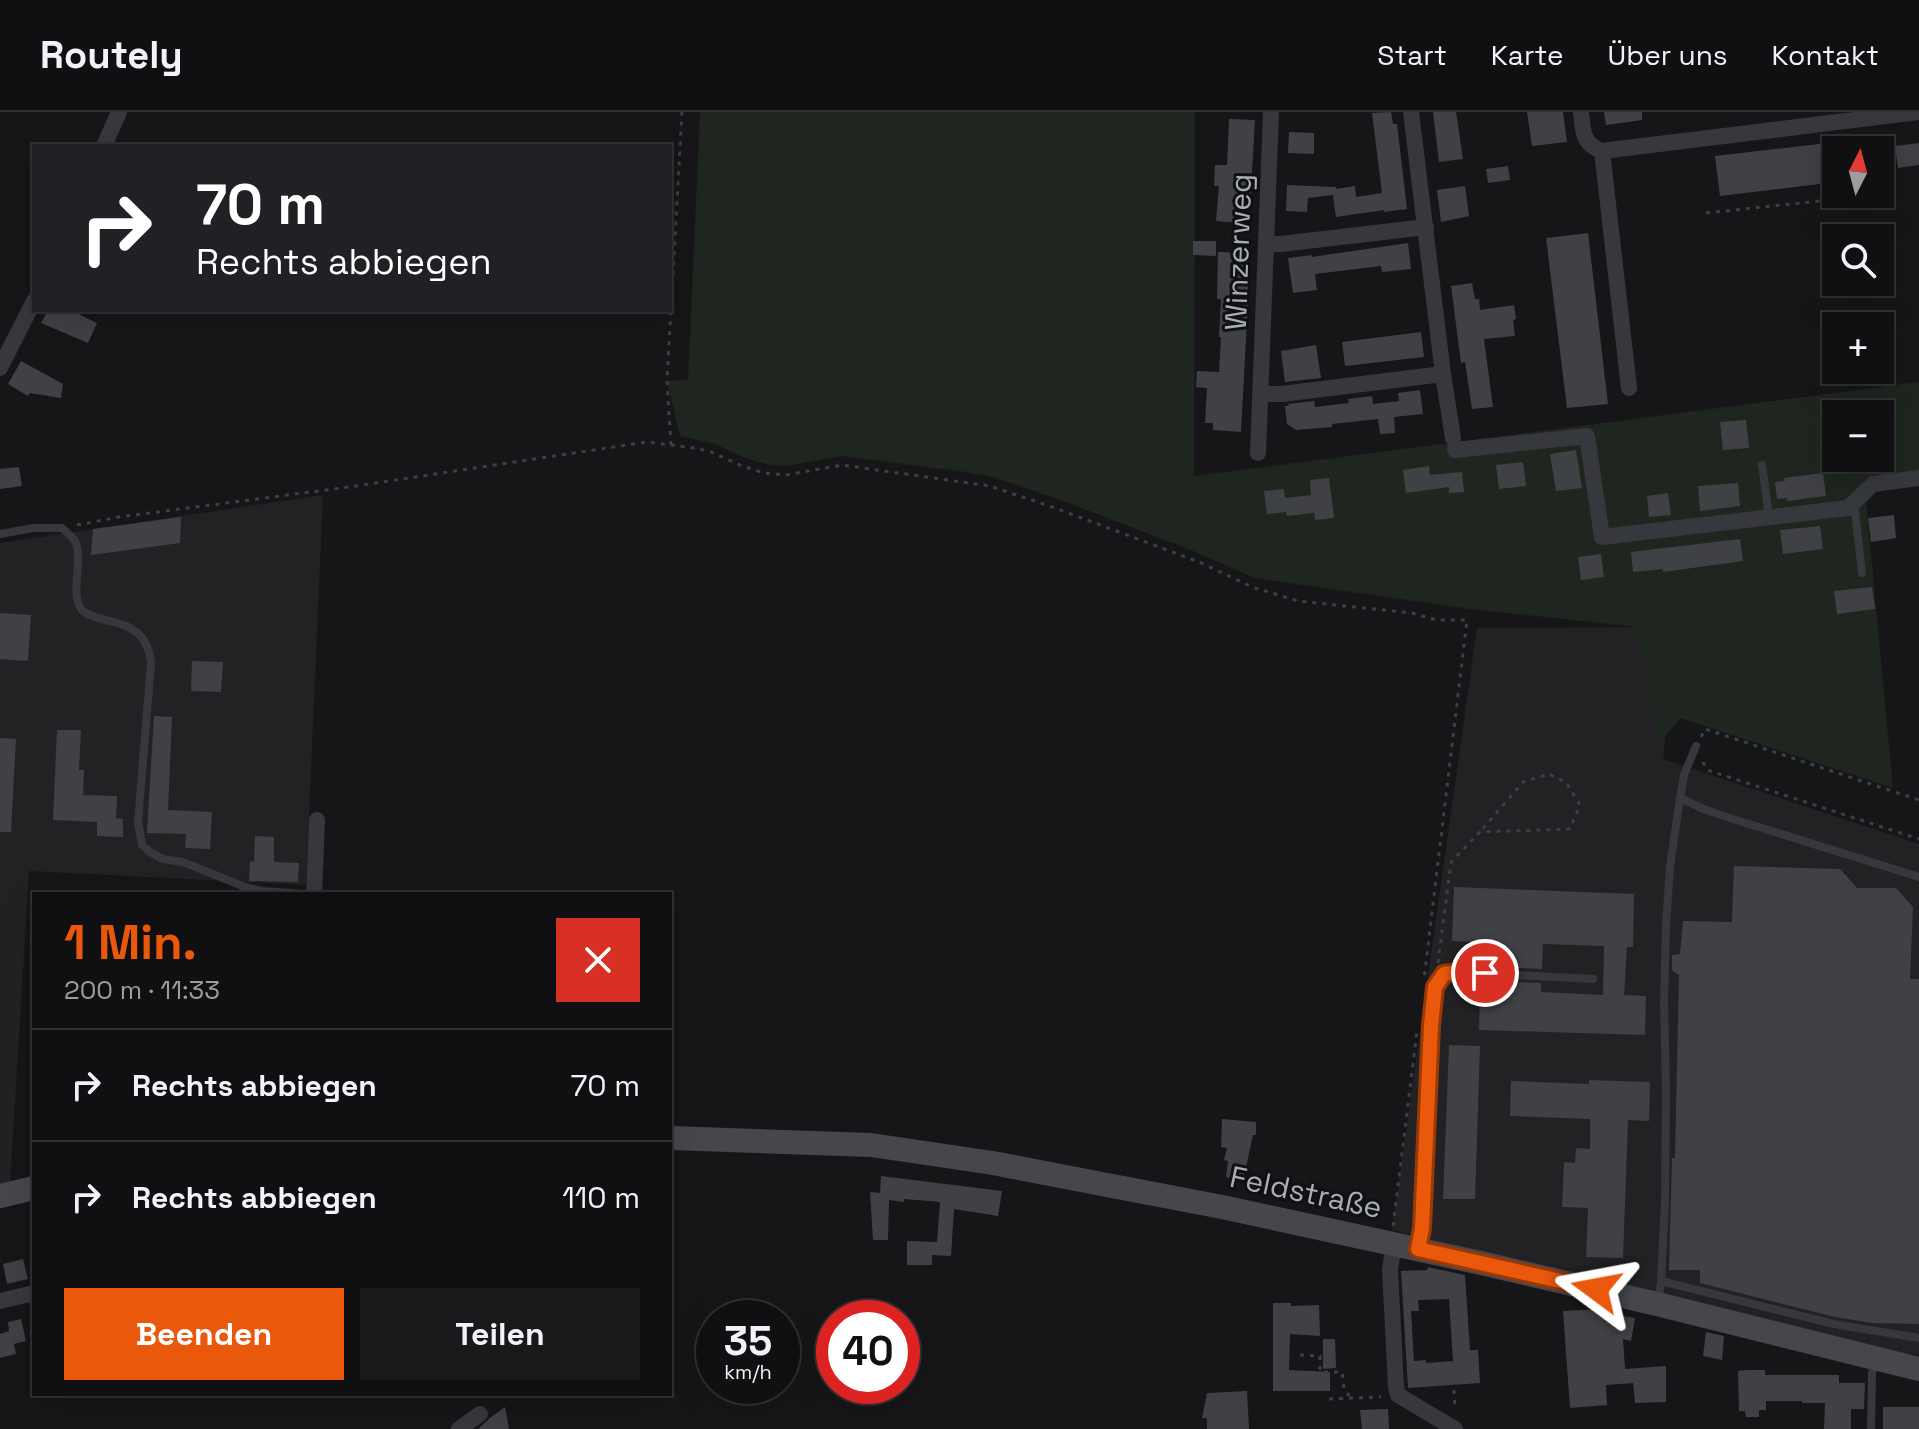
<!DOCTYPE html>
<html lang="de">
<meta charset="utf-8">
<style>
body{margin:0;font-family:"Space Grotesk",sans-serif;background:#19191b;color:#f1f3f6;height:100vh;display:flex;flex-direction:column;font-size:30px;white-space:nowrap}
*{box-sizing:border-box;margin:0}
p{font-size:26px;color:#9c9d9f}
.icon{flex:none;width:44px;height:44px;fill:none;stroke:currentColor;stroke-width:2;stroke-linecap:round;stroke-linejoin:round}
.map{position:relative;flex:1;overflow:hidden}
.details{position:absolute;left:32px;top:780px;width:640px;height:504px;display:flex;flex-direction:column;background:#101012;border-radius:0px;box-shadow:0 8px 32px #0002,0 0 0 2px #303032}
.details>*{flex:none}
.guide{position:absolute;left:32px;top:32px;width:640px;height:168px;border-radius:0px;box-shadow:0 8px 32px #0002,0 0 0 2px #303032;background:#202124;color:#fff;overflow:hidden}
.needle{width:52px;rotate:6deg}
.tools{position:absolute;left:1822px;top:24px;display:grid;gap:16px}
.tools a{display:grid;place-items:center;width:72px;height:72px;border-radius:0px;background:#101012;box-shadow:0 8px 32px #0002,0 0 0 2px #303032;font-size:40px}
.speed{position:absolute;left:696px;top:1188px;display:flex;gap:16px;font-size:40px;font-weight:700;text-align:center}
.speed>*{display:grid;place-content:center;width:104px;height:104px;border-radius:50%;background:#101012;box-shadow:0 8px 32px #0002,0 0 0 2px #303032;line-height:1}
.speed small{font-size:20px;font-weight:400}
.speed .limit{border:12px solid #d22;background:#fff;color:#111}
.pin{position:absolute;display:grid;place-items:center;width:68px;height:68px;color:#fff;margin:-34px;border:4px solid #fff;border-radius:50%;box-shadow:0 2px 8px #0007}
.me{position:absolute;width:88px;margin:-44px;rotate:283deg;stroke-linejoin:round;filter:drop-shadow(0 0 6px #0008)}
.turn{display:flex;align-items:center;gap:28px;height:168px;padding:0 32px;font-size:36px}
.turn .icon{width:104px;height:104px;stroke-width:2.5}
.turn b{display:block;font-size:56px;line-height:68px}
.round{display:grid;place-items:center;flex:none;width:84px;height:84px;border-radius:0px;background:#19191b}
.headline{display:flex;align-items:center;justify-content:space-between;height:136px;padding:0 32px}
h1{font-size:48px;font-weight:700;line-height:60px;color:#ea580c}
.button{display:flex;gap:16px;margin-top:auto;padding:16px 32px}
.button a{flex:1;height:92px;border-radius:0px;background:#ea580c;color:#fff;font-size:32px;font-weight:700;line-height:92px;text-align:center}
.button a+a{background:#19191b;color:#f1f3f6}
ul{padding:0;list-style:none}
li{display:flex;align-items:center;gap:24px;height:112px;padding:0 32px;border-top:2px solid #303032}
li div{flex:1}
li b{display:block;font-size:30px}
li em{font-style:normal}
header{display:flex;align-items:center;gap:48px;box-sizing:border-box;height:112px;padding:0 40px;background:#101012;border-bottom:2px solid #303032}
header strong{font-size:38px}
nav{display:flex;gap:44px;margin-inline-start:auto;font-size:28px}
.map>svg:first-child{display:block}
</style>
<header>
<strong>Routely</strong>
<nav><a>Start</a><a>Karte</a><a>Über uns</a><a>Kontakt</a></nav>
</header>
<div class="map">
<svg width="1919" height="1317" viewBox="0 0 1919 1317">
<rect width="100%" height="100%" fill="#161618"/>
<g fill="#222225">
<path d="M323 383 306 773 29 759 10 1072 0 1074V431Z"/>
<path d="M1637 515 1663 647 1919 732V1243L1902 1241 1624 1176 1392 1118 1477 516Z"/>
</g>
<path fill="#1e261f" fill-rule="evenodd" d="M700 0H1195L1194 364 1919 270V360L1864 368 1893 676 1680 606 1665 625 1663 647 1636 515 1470 497 1255 466 1191 438 1058 387 993 365 966 360 841 344 786 354 766 352 745 346 715 332 680 324 667 269 688 268ZM1836 302H1880V346H1836Z"/>
<g fill="#404145" fill-rule="evenodd">
<path d="M1391 0 1393 12H1397L1407 97 1384 100V98L1336 105 1333 83 1308 86 1307 100 1286 99 1287 73 1336 75V77L1355 74 1356 85 1382 81 1372 1Z"/>
<path d="M1433 0H1456L1463 47 1439 50Z"/>
<path d="M1527 0H1563L1567 30 1532 34Z"/>
<path d="M1604 0H1642V8L1606 13Z"/>
<path d="M1229 7 1255 8 1250 94H1239L1238 111 1216 109 1219 74H1214L1215 53H1227Z"/>
<path d="M1289 20 1314 21V42L1288 41Z"/>
<path d="M1836 30V70L1720 84 1715 44Z"/>
<path d="M1919 31V53L1898 56 1895 34Z"/>
<path d="M1508 54 1510 68 1488 71 1486 57Z"/>
<path d="M1465 74 1469 104 1441 110 1437 78Z"/>
<path d="M1588 121 1608 292 1567 296 1546 126Z"/>
<path d="M1193 129H1216V144L1193 143Z"/>
<path d="M1408 131 1411 157 1382 160 1381 154 1315 162 1317 178 1293 181 1288 146 1312 143V145Z"/>
<path d="M1218 140 1248 141V189L1241 320 1213 318V311H1205L1207 276 1196 275 1197 259 1219 260 1221 225H1219L1221 187H1217Z"/>
<path d="M1472 171 1475 187H1479L1480 198 1514 193 1516 207 1513 208 1515 224 1484 227 1493 295 1472 297 1465 250 1461 251 1451 174Z"/>
<path d="M48 198H70L97 211 88 231 41 211Z"/>
<path d="M1421 220 1424 245 1345 254 1342 230Z"/>
<path d="M1316 233 1321 266 1285 270 1281 239Z"/>
<path d="M21 249 63 272 61 286 30 281 28 284 8 272Z"/>
<path d="M1420 278 1423 302 1394 305 1395 321 1380 322 1378 307 1332 312V315L1296 318 1287 312 1285 294H1289L1288 292 1314 289 1315 295 1349 291 1348 287 1372 284 1373 292 1399 289 1398 281Z"/>
<path d="M1746 308 1749 336 1723 338 1720 310Z"/>
<path d="M1576 338 1582 376 1556 379 1550 342Z"/>
<path d="M1523 350 1526 374 1499 377 1496 353Z"/>
<path d="M1429 354 1430 363 1462 360 1464 380 1449 381V375L1406 381 1403 358Z"/>
<path d="M19 355 22 374 0 377V357Z"/>
<path d="M1823 361 1826 384 1787 389V386L1777 387 1775 370 1785 369 1784 366Z"/>
<path d="M1329 366 1334 406 1315 408 1314 401 1287 404 1286 400 1267 402 1264 379 1284 377 1285 386 1311 383 1310 368Z"/>
<path d="M1738 371 1740 394 1700 399 1698 374Z"/>
<path d="M1668 381 1671 403 1649 405 1647 384Z"/>
<path d="M1894 403 1896 426 1871 430 1868 406Z"/>
<path d="M181 405 180 431 91 443 93 417Z"/>
<path d="M1820 414 1823 437 1783 442 1780 418Z"/>
<path d="M1740 427 1743 449 1663 460V457L1633 460 1631 440Z"/>
<path d="M1601 442 1604 465 1581 468 1578 445Z"/>
<path d="M1872 475 1875 497 1837 502 1834 479Z"/>
<path d="M0 501 31 503 28 549 0 547Z"/>
<path d="M192 549 223 550 221 580 191 579Z"/>
<path d="M154 604 172 605 168 698 212 700 210 737 185 736 186 722 147 721Z"/>
<path d="M57 618H81L79 658H84L83 683 117 684 116 706 123 707V725L97 724V710L53 708Z"/>
<path d="M0 626 16 627 11 720H0Z"/>
<path d="M255 724 274 725V750L299 751 298 770 249 769 250 749 254 750Z"/>
<path d="M1734 754 1840 757 1857 776H1896L1913 795 1910 867H1919V1212L1872 1211 1835 1205 1700 1171V1158H1669L1672 1046H1675L1679 863 1672 858V843L1680 842 1683 809 1732 810Z"/>
<path d="M1454 775 1634 782 1633 835H1627L1624 883 1646 884 1645 923 1479 918 1480 878 1498 879V869L1541 871V880L1603 883 1604 834 1543 832 1542 857 1499 855V831L1452 829Z"/>
<path d="M1449 933 1480 934 1475 1087H1443Z"/>
<path d="M1589 968 1650 970 1649 1009 1628 1008 1623 1146 1586 1145 1588 1096 1562 1095 1564 1050 1575 1051 1576 1036 1590 1037V1007L1510 1004 1511 969 1589 972Z"/>
<path d="M1222 1007 1256 1010V1023H1253L1243 1069 1226 1065 1228 1049 1224 1048 1227 1036 1221 1035Z"/>
<path d="M881 1064 1002 1079 998 1104 954 1097 951 1144 932 1143V1153H907V1129L937 1130 940 1090 904 1087V1090L889 1088 888 1128H873L870 1080 880 1081Z"/>
<path d="M23 1147 28 1167 7 1172 3 1152Z"/>
<path d="M1427 1155 1465 1163 1470 1238H1478L1480 1271 1408 1276 1401 1159 1428 1158ZM1449 1187 1453 1249 1426 1251V1248L1414 1249 1411 1199H1419L1418 1188Z"/>
<path d="M1273 1191H1291V1194L1319 1193 1320 1224 1290 1222 1289 1258 1330 1260V1279H1273Z"/>
<path d="M1600 1197V1200L1635 1206 1631 1229 1623 1227 1625 1257 1666 1254V1290L1635 1291 1633 1271 1606 1273 1607 1293 1570 1296 1563 1199Z"/>
<path d="M21 1207 26 1229 14 1232 16 1242 0 1246V1222L9 1219 8 1210Z"/>
<path d="M1706 1220 1724 1224 1722 1248 1703 1244Z"/>
<path d="M1323 1227H1335L1336 1256 1323 1257Z"/>
<path d="M1746 1258H1765V1263H1839V1271H1865L1864 1297H1851V1317H1824L1825 1291H1802V1289H1766V1298H1759V1305H1746L1745 1299H1739L1738 1259Z"/>
<path d="M1247 1279 1249 1317H1207V1306H1202L1207 1281Z"/>
<path d="M505 1295 509 1317H478L490 1306Z"/>
<rect x="1883" y="1295" width="36" height="22"/>
<path d="M1388 1297 1389 1317H1362L1360 1298Z"/>
</g>
<g fill="none" stroke-linecap="round" stroke-linejoin="round">
<g stroke="#3d3f44" stroke-width="3" stroke-dasharray="4 6" stroke-linecap="butt">
<path d="M1706 101 1867 84"/>
<path d="M671 333 667 269 682 0"/>
<path d="M77 413 119 405 349 375 647 330 695 336 711 340 742 354 764 361 786 363 842 353 990 374 1055 396 1199 450 1252 475 1298 489 1412 501 1436 508H1467L1424 867"/>
<path d="M1701 625 1705 617 1919 688"/>
<path d="M1703 650 1707 658 1919 727"/>
<path d="M1438 851 1451 750 1480 720 1570 717 1580 693 1566 670 1549 662 1523 670 1480 720"/>
<path d="M1393 1114 1417 919"/>
<path d="M1300 1243 1320 1244V1260H1342L1344 1276 1350 1285"/>
<path d="M1454 1278 1455 1297"/>
<path d="M1329 1287 1381 1285"/>
</g>
<g stroke="#37383d" stroke-width="8">
<path d="M1762 353 1769 405"/>
<path d="M1854 391 1862 461"/>
<path d="M0 422 33 416H62C65 419 73 425 75 429 84 448 69 483 82 498 88 504 98 506 105 508 133 513 148 523 151 551L138 710 142 733 150 740 163 747 183 750 245 775 262 779 304 782"/>
<path d="M1696 634 1684 663 1680 686 1706 698 1733 707 1919 765"/>
<path d="M1418 1136 1422 1116 1431 913 1435 875 1444 862 1458 860 1593 867"/>
<path d="M1661 1169 1834 1212 1919 1226"/>
<path d="M1658 1191 1661 1169 1665 1091 1666 979 1664 890 1666 813 1670 755 1680 686"/>
<path d="M1871 1317 1872 1261 1875 1247"/>
</g>
<g stroke="#37383d" stroke-width="16">
<path d="M1581 0C1583 18 1582 32 1602 39"/>
<path d="M104 34 119 0"/>
<path d="M1602 39 1919 0"/>
<path d="M1602 39 1629 276"/>
<path d="M1267 132H1281L1426 115"/>
<path d="M0 256 34 189"/>
<path d="M1443 262 1453 326"/>
<path d="M1261 282H1282L1443 262 1411 0"/>
<path d="M1455 338 1587 324 1602 425 1848 396 1873 372 1919 366"/>
<path d="M1258 341 1271 0"/>
<path d="M314 782 317 708"/>
<path d="M1394 1132 1390 1157 1396 1275 1398 1283 1455 1317"/>
<path d="M0 1189 34 1181"/>
<path d="M459 1317 480 1302"/>
</g>
<g stroke="#45474d" stroke-width="24">
<path d="M670 1026 871 1033 993 1051 1222 1095 1481 1151 1657 1192 1919 1257"/>
<path d="M0 1084 34 1076"/>
</g>
</g>
<g fill="none" stroke-linecap="round" stroke-linejoin="round">
<defs>
<path id="route" d="M1485 861 1458 860 1444 862 1435 875 1431 913 1422 1116 1418 1137 1596 1177"/>
</defs>
<use href="#route" stroke="#983908" stroke-width="20"/>
<use href="#route" stroke="#ea580c" stroke-width="14"/>
</g>
<g text-anchor="middle" dominant-baseline="central" stroke-width="6" stroke-linejoin="round" paint-order="stroke">
<g font-size="30" fill="#a8adb8" stroke="#111113">
<text transform="translate(1238 140) rotate(-88)">Winzerweg</text>
<text transform="translate(1306 1080) rotate(12)">Feldstraße</text>
</g>
</g>
</svg>
<div class="tools">
<a><svg class="needle" viewBox="-14 -14 28 28"><path d="M0-13l5 13h-10z" fill="#e53935"/><path d="M0 13l5-13h-10z" fill="#9c9d9f"/></svg></a>
<a><svg class="icon" aria-label="search" viewBox="0 0 24 24"><circle cx="10" cy="10" r="6"/><path d="M15 15l6 6"/></svg></a>
<a>+</a>
<a>−</a>
</div>
<div class="speed"><div>35<small>km/h</small></div><div class="limit">40</div></div>
<div class="pin" style="left:1485px;top:861px;background:#d93025"><svg class="icon" aria-label="arrive" viewBox="0 0 24 24"><path d="M6 21V4h12l-3 4 3 4H6"/></svg></div>
<svg class="me" style="left:1596px;top:1177px" viewBox="-20 -20 40 40"><path d="M0-17L14 15 0 8-14 15z" fill="#ea580c" stroke="#fff" stroke-width="4"/></svg>
<div class="guide">
<div class="turn"><svg class="icon" aria-label="right" viewBox="0 0 24 24"><path d="M7 20v-9h11M14 6l5 5-5 5"/></svg><div><b>70 m</b>Rechts abbiegen</div></div>
</div>
<section class="details">
<div class="headline"><div><h1>1 Min.</h1><p>200 m · 11:33</p></div><a class="round" style="background:#d93025;color:#fff"><svg class="icon" aria-label="close" viewBox="0 0 24 24"><path d="M6 6l12 12M18 6L6 18"/></svg></a></div>
<ul>
<li><svg class="icon" aria-label="right" viewBox="0 0 24 24"><path d="M7 20v-9h11M14 6l5 5-5 5"/></svg><div><b>Rechts abbiegen</b></div><em>70 m</em></li>
<li><svg class="icon" aria-label="right" viewBox="0 0 24 24"><path d="M7 20v-9h11M14 6l5 5-5 5"/></svg><div><b>Rechts abbiegen</b></div><em>110 m</em></li>
</ul>
<div class="button"><a>Beenden</a><a>Teilen</a></div>
</section>
</div>
